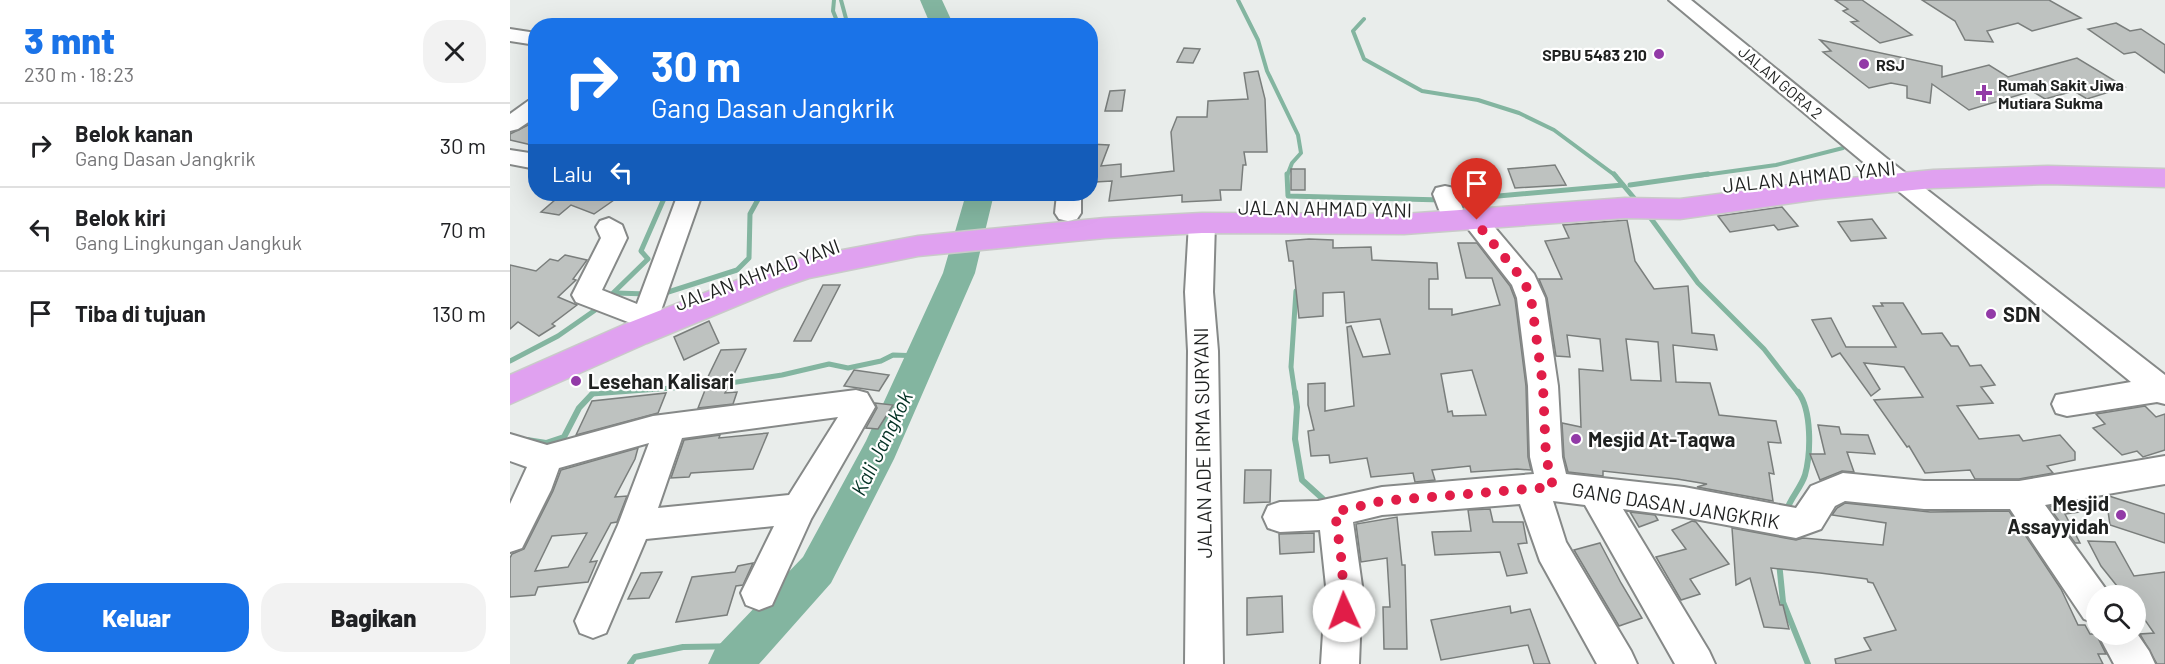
<!DOCTYPE html>
<html lang="id">
<meta charset="utf-8">
<style>
body{margin:0;font-family:Barlow,sans-serif;background:#f2f2f2;color:#202124;height:100vh;display:flex;flex-direction:column;font-size:22px;white-space:nowrap}
*{box-sizing:border-box;margin:0}
p{font-size:20px;color:#757577}
.icon{flex:none;width:33px;height:33px;fill:none;stroke:currentColor;stroke-width:2;stroke-linecap:round;stroke-linejoin:round}
.map{position:relative;flex:1;overflow:hidden}
.panel{display:flex;flex-direction:column;background:#fff;width:510px}
.panel>*{flex:none}
.guide{position:absolute;left:18px;top:18px;width:570px;height:183px;border-radius:24px;box-shadow:0 6px 24px #0002;background:#1a73e8;color:#fff;overflow:hidden}
.tools{position:absolute;left:1576px;top:585px;display:grid;gap:12px}
.tools a{display:grid;place-items:center;width:60px;height:60px;border-radius:50%;background:#fff;box-shadow:0 6px 24px #0002;font-size:30px}
.pin{position:absolute;display:grid;place-items:center;width:51px;height:51px;color:#fff;margin:-62px -26px;border-radius:50% 50% 50% 0;rotate:-45deg;box-shadow:0 0 6px #0007}
.pin .icon{rotate:45deg}
.me{position:absolute;width:66px;margin:-33px;rotate:358deg;stroke-linejoin:round;filter:drop-shadow(0 0 4px #0008)}
.turn{display:flex;align-items:center;gap:21px;height:126px;padding:0 24px;font-size:27px}
.turn .icon{width:78px;height:78px;stroke-width:2.5}
.turn b{display:block;font-size:42px;line-height:51px}
.then{display:flex;align-items:center;height:57px;padding:0 24px;background:#0003;gap:12px;font-size:22px}
.round{display:grid;place-items:center;flex:none;width:63px;height:63px;border-radius:24px;background:#f2f2f2}
.overview{display:flex;align-items:center;justify-content:space-between;height:102px;padding:0 24px}
h1{font-size:36px;font-weight:800;line-height:45px;color:#1a73e8}
.primary-button{display:flex;gap:12px;margin-top:auto;padding:12px 24px}
.primary-button a{flex:1;height:69px;border-radius:24px;background:#1a73e8;color:#fff;font-size:24px;font-weight:800;line-height:69px;text-align:center}
.primary-button a+a{background:#f2f2f2;color:#202124}
ul{padding:0;list-style:none}
li{display:flex;align-items:center;gap:18px;height:84px;padding:0 24px;border-top:2px solid #e0e0e0}
li div{flex:1}
li b{display:block;font-size:22px}
li em{font-style:normal}
main{display:flex;flex:1;min-height:0}
.map>svg:first-child{display:block}
</style>
<main>
<section class="panel">
<div class="overview"><div><h1>3 mnt</h1><p>230 m · 18:23</p></div><a class="round"><svg class="icon" aria-label="close" viewBox="0 0 24 24"><path d="M6 6l12 12M18 6L6 18"/></svg></a></div>
<ul>
<li><svg class="icon" aria-label="right" viewBox="0 0 24 24"><path d="M7 20v-9h11M14 6l5 5-5 5"/></svg><div><b>Belok kanan</b><p>Gang Dasan Jangkrik</p></div><em>30 m</em></li>
<li><svg class="icon" aria-label="left" viewBox="0 0 24 24"><path d="M17 20v-9H6M10 6l-5 5 5 5"/></svg><div><b>Belok kiri</b><p>Gang Lingkungan Jangkuk</p></div><em>70 m</em></li>
<li><svg class="icon" aria-label="arrive" viewBox="0 0 24 24"><path d="M6 21V4h12l-3 4 3 4H6"/></svg><div><b>Tiba di tujuan</b></div><em>130 m</em></li>
</ul>
<div class="primary-button"><a>Keluar</a><a>Bagikan</a></div>
</section>
<div class="map">
<svg width="1655" height="664" viewBox="0 0 1655 664">
<rect width="100%" height="100%" fill="#e9edeb"/>
<g fill="none" stroke-linecap="round" stroke-linejoin="round">
<g stroke="#83b5a0" stroke-width="4">
<path d="M324 0 323 11 329 26"/>
<path d="M331 0 338 26"/>
<path d="M728 0 748 40 757 71 788 135 791 153 782 163 777 176"/>
<path d="M854 19 843 31 854 59 912 91 968 100 1009 113 1044 130 1106 176"/>
<path d="M1187 176 1266 165 1333 148"/>
</g>
<g stroke="#83b5a0" stroke-width="5">
<path d="M777 174 778 196 932 200"/>
<path d="M1104 174 1129 204"/>
<path d="M1120 185 1198 174"/>
<path d="M944 200 1113 185"/>
<path d="M1137 213 1188 283 1254 349 1289 394"/>
<path d="M106 293 137 294"/>
<path d="M152 294 227 270 239 258 240 214 251 194"/>
<path d="M99 297 138 259 131 251 156 194"/>
<path d="M0 361 48 336 91 306"/>
<path d="M214 384 272 375 319 364 338 368 371 361 383 355 412 356"/>
<path d="M82 394 202 385"/>
<path d="M785 394 781 367 786 291"/>
</g>
<g stroke="#83b5a0" stroke-width="6">
<path d="M785 392 787 407 785 439 792 480 813 499 814 507"/>
<path d="M17 440 36 443"/>
<path d="M33 448 36 443 54 437 69 408 84 392"/>
<path d="M1276 512C1280 498 1291 488 1295 475 1301 453 1302 410 1288 392"/>
<path d="M1269 562 1273 602 1298 664"/>
<path d="M120 664 125 657 173 647 237 646"/>
</g>
<g fill="#83b5a0" fill-rule="evenodd">
<path d="M410 0H432L444 26H421Z"/>
<path d="M456 194H484L465 273 384 459 321 583 249 664H198L205 649 293 557 356 441 433 273Z"/>
</g>
</g>
<g fill="#bec2c0" stroke="#7a7e7c" stroke-width="1.5" fill-rule="evenodd">
<path d="M1325 0H1352L1402 35 1370 43 1341 22 1348 21 1333 11 1338 9Z"/>
<path d="M1412 0H1539L1571 18 1522 31 1508 23 1477 31 1483 42 1455 40 1445 21Z"/>
<path d="M1606 23 1620 31 1631 29 1655 45V73L1625 52 1614 54 1578 29Z"/>
<path d="M1310 40 1432 66V77L1479 65 1498 77 1567 58 1615 87 1577 99 1564 91 1535 99 1522 91 1459 110 1422 84 1420 103 1397 98V86L1381 83 1359 88 1313 52 1321 51Z"/>
<path d="M674 48 690 49 683 63 667 62Z"/>
<path d="M748 71 755 99 757 152H734L736 165H733L731 190H710L711 200 672 202V195L599 201 602 181 585 182 583 190H580V144L599 145 591 166 611 164V177L664 171 661 132 667 117H697L698 101 738 99 734 73Z"/>
<path d="M615 90 612 111H595L600 91Z"/>
<path d="M26 121V146L0 140V134Z"/>
<path d="M1045 165 1056 185 1005 188 998 169Z"/>
<rect x="781" y="169" width="14" height="21"/>
<path d="M40 194H74L72 195 104 200 84 214 61 205 49 215 31 212 46 199 39 197Z"/>
<path d="M1272 207 1288 226 1268 230 1264 225 1220 232 1208 216Z"/>
<path d="M1362 219 1376 238 1341 241 1328 222Z"/>
<path d="M1117 220 1125 261 1144 289 1178 286 1182 333 1204 335 1207 350 1163 345 1166 382 1200 383 1209 415 1266 421 1271 443 1258 442 1264 474 1259 473 1263 501 1187 487 1197 484 1167 479 1093 471V476L1058 472 1054 457 1052 423 1071 427 1069 369 1093 371 1090 339 1057 335 1060 357 1046 356 1037 298 1029 279H1052L1035 241 1059 238 1053 225ZM1116 339 1148 342 1151 381 1121 380Z"/>
<path d="M799 239 823 240V248L861 247 862 260 927 263 928 279H919V309H942V315L990 305 982 278H956L948 243H967L1000 286 1005 299 1016 386 1018 457 1021 470 1007 469 961 472 960 466 922 470 925 480 905 482 903 473 861 477 857 458 820 463 819 455 801 456 798 431 804 430 798 405V384L815 383V411L844 406 837 327 841 326 853 357 880 354 870 319 836 323 834 292 813 293V316L789 318 783 261H779L776 241ZM962 370 976 415 943 416 942 411 938 412 931 374Z"/>
<path d="M55 255 77 260 63 279 66 280 48 297 67 305 42 324 45 326 29 336 8 322 0 329V265L26 271 40 259 48 261Z"/>
<path d="M313 285H330L301 341H284Z"/>
<path d="M1371 303H1393L1412 334 1432 333 1441 346H1448L1460 366 1471 365 1485 385 1471 387 1483 403 1447 406 1469 439 1509 435 1513 441 1550 435 1565 452V460L1537 466 1543 473 1509 479H1465L1460 470 1415 473 1399 446 1397 447 1364 400 1413 397 1394 367 1354 363 1370 389 1361 396 1330 353 1322 357 1302 320 1321 318 1336 347H1386L1363 306H1373Z"/>
<path d="M199 321 209 343 174 360 164 337Z"/>
<path d="M236 349 215 393 227 392 223 404 188 408 197 385H194L211 350Z"/>
<path d="M344 370 379 375 369 391 334 386Z"/>
<path d="M156 393 148 413 66 435 82 401Z"/>
<path d="M365 403 383 405 368 429 356 428 367 408Z"/>
<path d="M1635 406 1646 417 1655 414V450L1633 457 1627 451 1612 455 1583 428 1595 424 1586 414Z"/>
<path d="M1308 425 1329 427 1331 434 1358 435 1365 454 1337 452 1344 472 1332 471 1310 480 1300 454H1315Z"/>
<path d="M258 433 243 469 181 473 179 477 161 478 174 440 210 435 209 438Z"/>
<path d="M128 448 125 459 105 497 117 496 107 522 101 523 80 562 87 561 78 582 28 587 25 595 0 597V558L2 554 14 549 43 491 51 470ZM77 533 58 567 25 571 42 536Z"/>
<path d="M735 470H761L760 502 734 503Z"/>
<path d="M1599 496 1655 514V543L1600 525 1596 497Z"/>
<path d="M1577 500 1585 510 1555 514 1570 543H1565L1539 507Z"/>
<path d="M1335 503 1420 512 1499 511 1551 589 1568 625H1575L1580 634H1586L1596 654H1588L1593 664H1326L1325 659 1361 650 1354 638 1386 630 1363 583 1358 582 1357 579 1310 573 1261 568 1270 605H1273L1279 629 1254 627 1240 578 1226 585 1222 528 1286 540 1293 538 1373 545 1376 523 1322 515 1327 508Z"/>
<path d="M980 509 983 522H1013L1017 543 1008 544 1017 573 997 576 990 552 925 555 922 532 961 531 958 510Z"/>
<path d="M1120 512 1145 515 1148 520 1129 527Z"/>
<path d="M887 517 892 565H895L897 649H874L873 607H880L877 558 851 562 846 524Z"/>
<path d="M1182 521 1186 522 1219 564 1180 579 1190 594 1171 600 1146 557 1176 549 1162 530Z"/>
<path d="M804 533V552L770 554 769 534Z"/>
<path d="M1578 541 1605 542 1624 576 1655 572V664H1647L1630 634 1644 633 1626 607V596H1615L1591 566Z"/>
<path d="M1090 543 1111 583 1132 618 1109 626 1064 550Z"/>
<path d="M243 563 233 585 226 586 217 615 166 622 182 577 225 572 228 566Z"/>
<path d="M152 572 139 598 118 599 131 573Z"/>
<path d="M772 596 773 632 737 635V598Z"/>
<path d="M1000 606 1001 613 1020 609 1040 664H1024L1018 645 931 660 921 620Z"/>
</g>
<g fill="none" stroke-linecap="round" stroke-linejoin="round">
<defs>
<g id="minor">
<path d="M1159 0H1181L1380 161 1655 375V404L1647 402 1557 416 1546 413 1542 404 1546 395 1621 382 1364 171Z"/>
<path d="M0 29 26 33V45L0 41Z"/>
<path d="M26 99V117L8 129 0 131V114L18 101Z"/>
<path d="M0 150 26 154V169L0 164Z"/>
<path d="M935 186 944 188 953 209 949 215 940 217 931 215 923 194 926 188Z"/>
<path d="M168 194H192L147 322 131 327 66 302 62 295 91 238 86 227 90 221 99 218 112 225 117 238 92 290 127 304Z"/>
<path d="M547 194H571V213L567 219 558 221 549 219 545 213Z"/>
<path d="M967 211 976 214 981 223 1024 274 1035 298 1048 386 1052 457 1056 474 1174 487 1286 508 1301 486 1333 473 1414 481H1509L1655 456V484L1535 505 1600 595 1587 596V624L1574 619 1500 509H1414L1335 501 1325 506 1311 529 1286 538 1174 517 1113 509 1199 651 1205 664H1165L1075 505 1043 501 1056 542 1121 651 1127 664H1087L1030 561 1010 504 872 515 843 522 852 586 849 664H811L816 586 810 530 770 532 758 528 753 517 758 506 770 502 808 501 872 487 1024 474 1020 457 1018 386 1007 298 1002 285 956 226 954 220 958 214Z"/>
<path d="M692 214 701 217 705 223 703 292 708 351 713 664H675L678 351 675 292 679 223 683 217Z"/>
<path d="M346 390 357 393 365 407 301 519 262 605 249 610 236 605 231 593 264 526 136 539 96 633 83 638 70 633 65 621 108 525 139 443 49 468 41 490 12 548 0 552V504L17 467 0 461V434L37 445 143 416ZM328 417 279 495 148 508 172 438Z"/>
<path d="M1626 632 1639 651 1645 664H1604L1588 634H1626Z"/>
</g>
<path id="highway" d="M1538 166 1655 169V187L1538 184 1423 188 1310 199 1170 219 1115 218 894 234 692 233 595 238 408 256 299 278 270 288 137 343 0 404V375L113 325 248 272 295 257 408 236 595 218 692 213 894 214 1115 198 1170 199 1310 181 1423 170Z"/>
</defs>
<use href="#minor" stroke="#868988" stroke-width="4"/>
<use href="#highway" stroke="#c9cac9" stroke-width="3"/>
<use href="#minor" fill="#fff" fill-rule="evenodd"/>
<use href="#highway" fill="#e0a1f0" fill-rule="evenodd"/>
</g>
<g fill="none" stroke-linecap="round" stroke-linejoin="round">
<path stroke="#e11d48" stroke-width="10" stroke-dasharray="0 18" d="M834 611 832 564 825 512 872 501 1043 487 1036 457 1033 386 1021 298 1014 281 969 226 967 220"/>
</g>
<g fill="#923aa7" stroke="#fff" stroke-width="2">
<circle cx="1149" cy="54" r="6"/>
<circle cx="1354" cy="64" r="6"/>
<path d="M1471 84h6v6h6v6h-6v6h-6v-6h-6v-6h6z"/>
<circle cx="1481" cy="314" r="6"/>
<circle cx="66" cy="381" r="6"/>
<circle cx="1066" cy="439" r="6"/>
<circle cx="1611" cy="515" r="6"/>
</g>
<g text-anchor="middle" dominant-baseline="central" stroke-width="4.5" stroke-linejoin="round" paint-order="stroke">
<g font-size="16" font-weight="bold" fill="#1f2120" stroke="#fff" text-anchor="start">
<text x="1137" y="54" text-anchor="end">SPBU 5483 210</text>
<text x="1366" y="64">RSJ</text>
<text x="1488" y="84">Rumah Sakit Jiwa<tspan x="1488" dy="18">Mutiara Sukma</tspan></text>
</g>
<g font-size="16" fill="#1f2120" stroke="#fff">
<text transform="translate(1271 82) rotate(40)">JALAN GORA 2</text>
</g>
<g font-size="20" fill="#1f2120" stroke="#fff">
<text transform="translate(1299 176) rotate(-6)">JALAN AHMAD YANI</text>
<text transform="translate(815 208) rotate(1)">JALAN AHMAD YANI</text>
<text transform="translate(247 274) rotate(-20)">JALAN AHMAD YANI</text>
<text transform="translate(692 443) rotate(-91)">JALAN ADE IRMA SURYANI</text>
<text transform="translate(1166 505) rotate(9)">GANG DASAN JANGKRIK</text>
</g>
<g font-size="20" font-weight="bold" fill="#1f2120" stroke="#fff" text-anchor="start">
<text x="1493" y="314">SDN</text>
<text x="78" y="381">Lesehan Kalisari</text>
<text x="1078" y="439">Mesjid At-Taqwa</text>
<text x="1599" y="503" text-anchor="end">Mesjid<tspan x="1599" dy="23">Assayyidah</tspan></text>
</g>
<g font-size="21" font-style="italic" fill="#033124" stroke="#fff">
<text transform="translate(371 443) rotate(-64)">Kali Jangkok</text>
</g>
</g>
</svg>
<div class="tools">
<a><svg class="icon" aria-label="search" viewBox="0 0 24 24"><circle cx="10" cy="10" r="6"/><path d="M15 15l6 6"/></svg></a>
</div>
<div class="pin" style="left:967px;top:220px;background:#d93025"><svg class="icon" aria-label="arrive" viewBox="0 0 24 24"><path d="M6 21V4h12l-3 4 3 4H6"/></svg></div>
<svg class="me" style="left:834px;top:611px" viewBox="-20 -20 40 40"><circle r="19" fill="#fff"/><path d="M0-13L10 11 0 6-10 11z" fill="#e11d48"/></svg>
<div class="guide">
<div class="turn"><svg class="icon" aria-label="right" viewBox="0 0 24 24"><path d="M7 20v-9h11M14 6l5 5-5 5"/></svg><div><b>30 m</b>Gang Dasan Jangkrik</div></div>
<div class="then">Lalu<svg class="icon" aria-label="left" viewBox="0 0 24 24"><path d="M17 20v-9H6M10 6l-5 5 5 5"/></svg></div>
</div>
</div>
</main>
